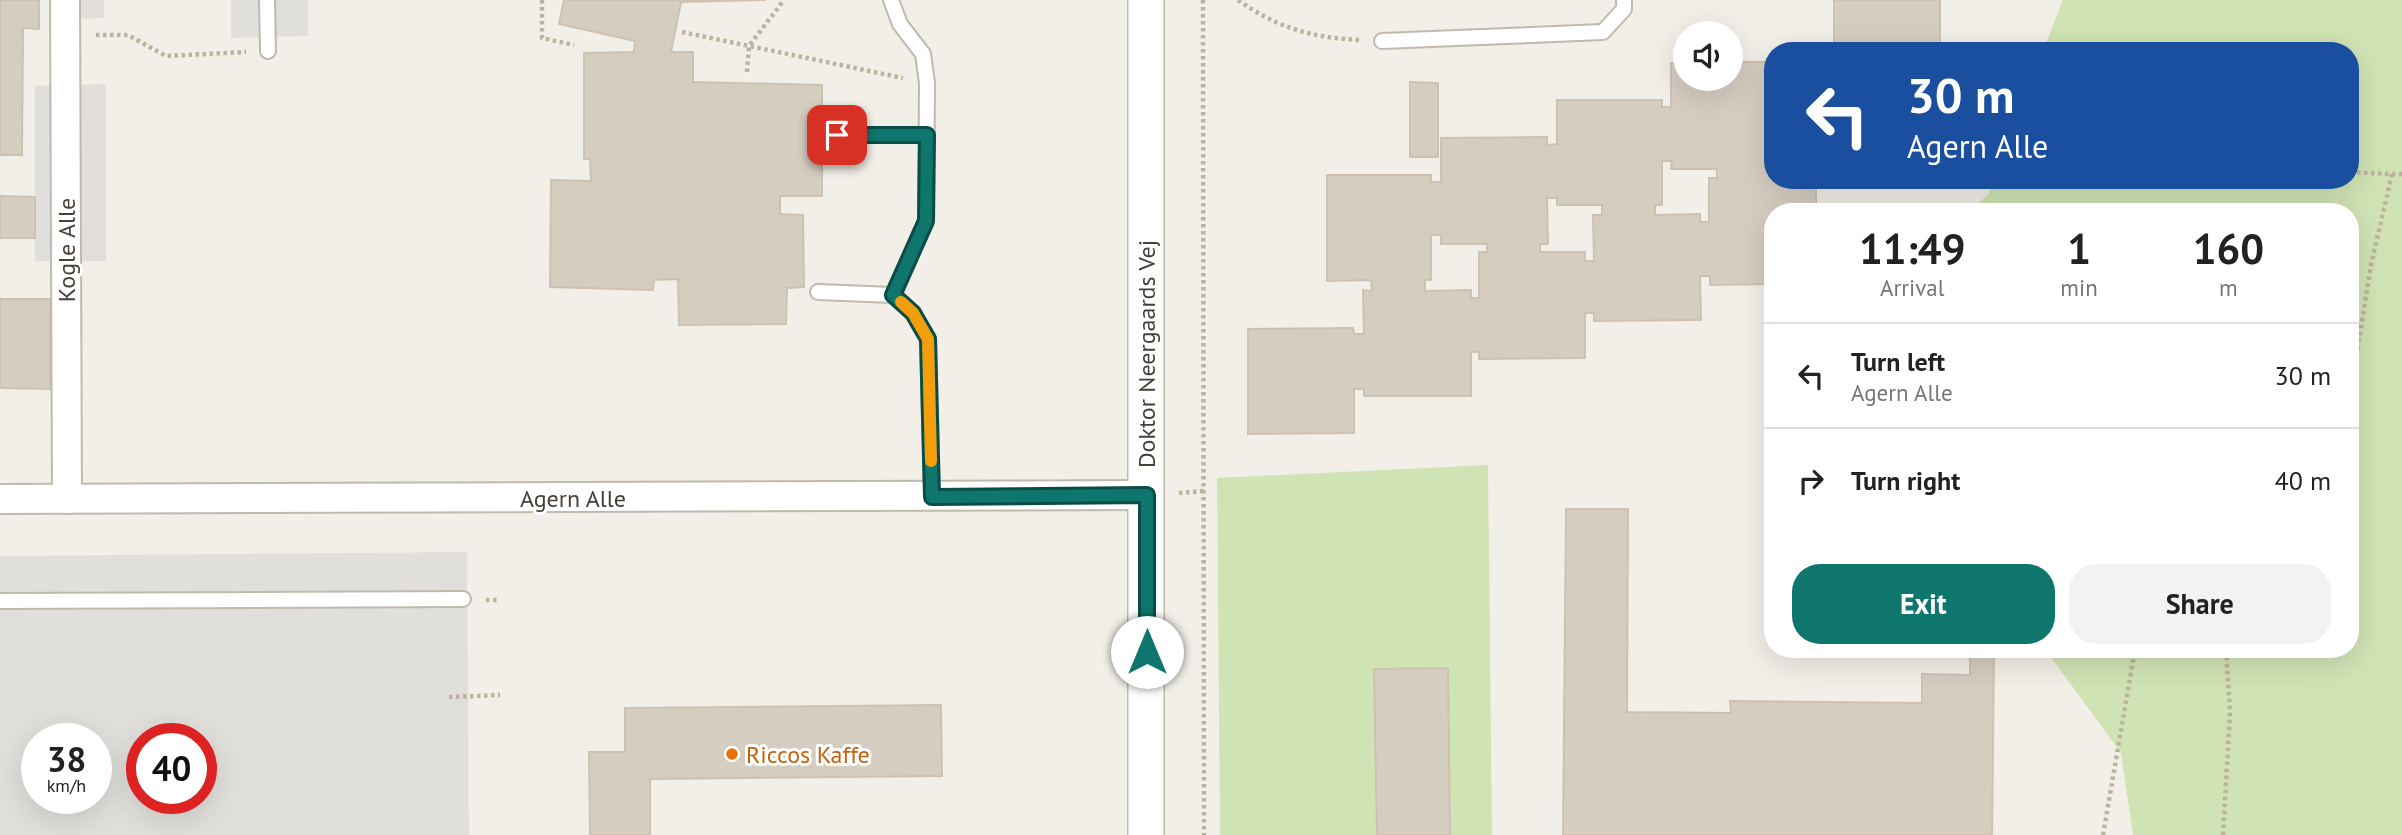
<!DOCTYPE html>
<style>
body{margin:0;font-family:"PT Sans",sans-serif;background:#f2f2f2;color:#222;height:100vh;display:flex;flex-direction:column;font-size:26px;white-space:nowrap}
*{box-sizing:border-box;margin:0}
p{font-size:23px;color:#767676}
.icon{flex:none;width:38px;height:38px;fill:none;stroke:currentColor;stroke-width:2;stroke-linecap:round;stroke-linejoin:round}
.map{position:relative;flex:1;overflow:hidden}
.panel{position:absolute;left:1764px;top:203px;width:595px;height:455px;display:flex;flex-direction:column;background:#fff;border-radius:28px;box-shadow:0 7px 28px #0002}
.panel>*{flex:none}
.hud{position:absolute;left:1764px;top:42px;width:595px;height:147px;border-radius:28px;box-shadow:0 7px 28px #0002;background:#1a4fa0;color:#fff;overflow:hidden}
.controls{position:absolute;left:1673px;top:21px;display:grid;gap:14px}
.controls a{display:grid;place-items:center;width:70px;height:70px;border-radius:50%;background:#fff;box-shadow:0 7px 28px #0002;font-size:35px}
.speed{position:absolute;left:21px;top:723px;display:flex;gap:14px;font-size:35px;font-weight:700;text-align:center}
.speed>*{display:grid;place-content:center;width:91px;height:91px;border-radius:50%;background:#fff;box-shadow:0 7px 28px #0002;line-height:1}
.speed small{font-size:18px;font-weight:400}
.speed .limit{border:10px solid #d22;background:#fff;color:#111}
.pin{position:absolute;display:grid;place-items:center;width:60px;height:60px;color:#fff;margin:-30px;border-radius:14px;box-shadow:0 4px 10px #0006}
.me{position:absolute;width:77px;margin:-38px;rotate:0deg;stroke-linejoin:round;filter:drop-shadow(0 0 5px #0008)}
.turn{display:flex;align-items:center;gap:24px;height:147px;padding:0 28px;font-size:32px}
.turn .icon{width:91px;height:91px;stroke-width:2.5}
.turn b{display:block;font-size:49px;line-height:60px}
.eta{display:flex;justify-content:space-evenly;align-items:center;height:119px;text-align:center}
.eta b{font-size:42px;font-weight:700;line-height:49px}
.button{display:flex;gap:14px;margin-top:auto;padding:14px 28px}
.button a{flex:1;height:80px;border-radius:28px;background:#0f766e;color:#fff;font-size:28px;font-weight:700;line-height:80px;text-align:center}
.button a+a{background:#f2f2f2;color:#222}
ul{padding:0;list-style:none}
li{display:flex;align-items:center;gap:21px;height:105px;padding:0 28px;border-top:2px solid #e0e0e0}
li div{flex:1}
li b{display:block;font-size:26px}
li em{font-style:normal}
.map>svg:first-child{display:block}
</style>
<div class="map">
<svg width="2402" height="835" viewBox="0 0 2402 835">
<rect width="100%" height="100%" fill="#f2efe8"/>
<g fill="#d0e3b4">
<path d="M2063 0H2402V835H2133L2121 753 2045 649H2350V212H1966L1988 195 1994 180H2350V51H2043Z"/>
<path d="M1488 465 1492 835H1220L1217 478Z"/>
</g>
<g fill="#e1dfdc" fill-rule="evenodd">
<path d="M53 0H104V18L53 20Z"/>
<path d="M231 0H308V36L231 38Z"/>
<path d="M106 84V261H35V86Z"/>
<path d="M467 552 469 835H0V556ZM37 738H96V798H37ZM142 738H201V798H142Z"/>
</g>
<g fill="#d6cdc1" stroke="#cdc2b2" stroke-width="2" fill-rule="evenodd">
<path d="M0 0H39V29L23 28 22 155H0Z"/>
<path d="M564 0H766L681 2 671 52H693V82L822 85V196H780V214L803 215 804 287 787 288 786 324 679 325 678 279 654 280 653 290 550 287 551 180 591 181 590 159H584V53L634 52 635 41 559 24Z"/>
<rect x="1834" y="0" width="106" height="51"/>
<path d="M1731 62H1773V180H1816V212H1773V284L1710 285V276H1700L1701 320 1594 321V313H1585V358L1479 359V352H1471V396H1364V389H1354V433L1248 434V329L1353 328 1354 334H1364L1363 290 1372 291 1371 280 1327 281V175H1431V182H1441V138L1547 137V145L1557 144V100H1662V107H1671V63H1685V79H1731ZM1662 161H1672L1671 169H1717V178H1709V222H1700V214L1655 215V205H1662ZM1547 198H1557V205H1602V215H1593L1594 261H1585V252H1540V244H1548ZM1431 235H1441V244H1487V252H1479V298H1471V290L1425 291V280H1431Z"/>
<path d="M1410 82 1438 83V157H1410Z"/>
<path d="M0 196 35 197V238H0Z"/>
<path d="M0 299H50V389L0 388Z"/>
<path d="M1566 509H1628L1627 712 1731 713 1730 701 1922 703V674L1970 675V652H1994L1992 835H1563Z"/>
<path d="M1448 668 1450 835H1377L1374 669Z"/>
<path d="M941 705 942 776 650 779V835H590L589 752H625V708Z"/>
</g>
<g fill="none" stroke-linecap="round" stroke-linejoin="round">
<defs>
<g id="service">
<path d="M267 0 268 51"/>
<path d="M891 0 900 24 923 54 927 83 926 221 893 295"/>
<path d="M1382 41 1603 32 1624 9V0"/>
<path d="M837 135H927"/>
<path d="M818 292 893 295 913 313 928 339 932 497"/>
<path d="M0 601 463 599"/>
</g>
<g id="minor">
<path d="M65 0 67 499"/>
<path d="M0 499 1147 495"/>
</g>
<path id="tertiary" d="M1146 0V835"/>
</defs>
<use href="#service" stroke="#c0b9ae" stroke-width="18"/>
<use href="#minor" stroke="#c0b9ae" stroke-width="32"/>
<use href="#tertiary" stroke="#c0b9ae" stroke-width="38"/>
<g stroke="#beb19e" stroke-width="4.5" stroke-dasharray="3.5 3.5" stroke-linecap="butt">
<path d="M542 0V38L574 45"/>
<path d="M1203 0 1204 835"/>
<path d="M1238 0C1278 28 1312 38 1361 40"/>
<path d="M682 32 903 78"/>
<path d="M96 35H128L166 56 246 52"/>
<path d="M747 72 749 46 784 0"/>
<path d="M2350 172 2392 174 2371 265 2350 396"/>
<path d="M2392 174H2402"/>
<path d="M1179 493 1204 491"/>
<path d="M486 600H499"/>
<path d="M449 697 500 695"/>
<path d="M2103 835 2135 649"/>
<path d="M2223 835 2230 713 2226 649"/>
</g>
<use href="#service" stroke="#fff" stroke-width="14"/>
<use href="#minor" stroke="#fff" stroke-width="28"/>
<use href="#tertiary" stroke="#fff" stroke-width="35"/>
</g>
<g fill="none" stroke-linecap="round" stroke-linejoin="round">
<defs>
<path id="route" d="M837 135H927L926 221 893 295 913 313 928 339 932 497 1147 495V652"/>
</defs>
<use href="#route" stroke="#0a4d48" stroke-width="18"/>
<use href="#route" stroke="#0f766e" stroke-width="12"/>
<path stroke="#f59e0b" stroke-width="12" d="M901 302 913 313 928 339 931 461"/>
</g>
<circle fill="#e8710a" stroke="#fff" stroke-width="2.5" cx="732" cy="754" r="7"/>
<g text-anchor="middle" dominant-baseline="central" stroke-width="6" stroke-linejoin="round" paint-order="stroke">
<g font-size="24" fill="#453f37" stroke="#fff">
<text transform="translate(66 250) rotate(-90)">Kogle Alle</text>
<text transform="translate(1146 354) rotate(-90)">Doktor Neergaards Vej</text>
<text x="573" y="498">Agern Alle</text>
</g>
<g font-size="24" fill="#c56008" stroke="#fff" text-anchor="start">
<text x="746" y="754">Riccos Kaffe</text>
</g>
</g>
</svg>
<div class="controls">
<a><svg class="icon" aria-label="sound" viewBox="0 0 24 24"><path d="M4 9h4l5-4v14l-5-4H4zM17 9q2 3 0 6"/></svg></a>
</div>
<div class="speed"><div>38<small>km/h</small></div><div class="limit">40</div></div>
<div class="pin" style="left:837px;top:135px;background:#d93025"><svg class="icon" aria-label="arrive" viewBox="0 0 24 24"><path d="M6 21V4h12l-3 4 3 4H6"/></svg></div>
<svg class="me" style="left:1147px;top:652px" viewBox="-20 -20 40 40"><circle r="19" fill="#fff"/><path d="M0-13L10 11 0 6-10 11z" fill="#0f766e"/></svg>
<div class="hud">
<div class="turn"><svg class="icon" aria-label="left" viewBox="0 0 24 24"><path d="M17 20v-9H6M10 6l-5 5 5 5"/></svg><div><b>30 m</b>Agern Alle</div></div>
</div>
<section class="panel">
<div class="eta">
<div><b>11:49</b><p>Arrival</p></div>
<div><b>1</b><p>min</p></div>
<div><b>160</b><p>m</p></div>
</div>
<ul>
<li><svg class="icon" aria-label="left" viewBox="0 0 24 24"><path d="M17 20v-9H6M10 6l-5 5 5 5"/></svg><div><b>Turn left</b><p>Agern Alle</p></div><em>30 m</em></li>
<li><svg class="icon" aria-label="right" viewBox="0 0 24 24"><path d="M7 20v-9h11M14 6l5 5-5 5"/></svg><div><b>Turn right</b></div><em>40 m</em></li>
</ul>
<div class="button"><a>Exit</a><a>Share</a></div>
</section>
</div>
